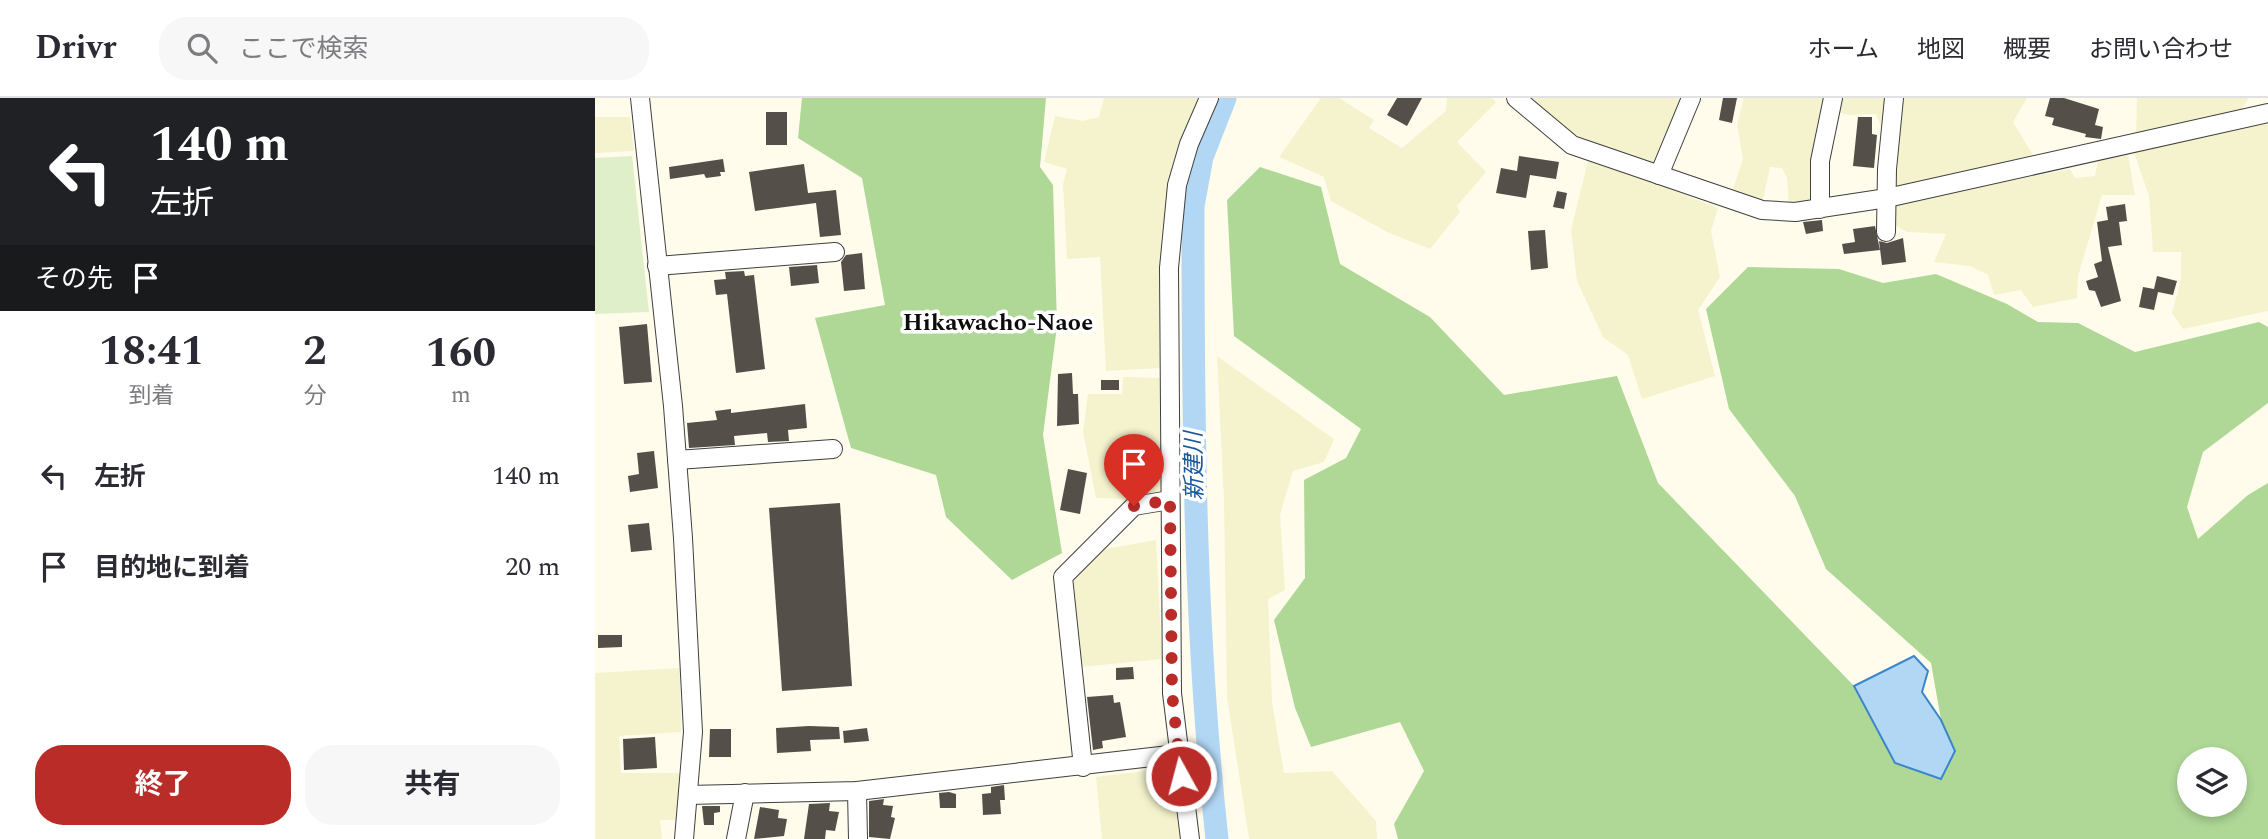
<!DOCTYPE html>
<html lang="ja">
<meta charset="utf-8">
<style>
body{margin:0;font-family:Spectral,"Noto Sans JP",serif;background:#f7f7f7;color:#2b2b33;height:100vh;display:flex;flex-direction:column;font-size:26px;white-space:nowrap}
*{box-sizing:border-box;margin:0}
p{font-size:23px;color:#7c7c81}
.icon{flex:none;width:38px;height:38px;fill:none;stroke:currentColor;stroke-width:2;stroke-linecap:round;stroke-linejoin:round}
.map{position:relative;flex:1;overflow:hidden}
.panel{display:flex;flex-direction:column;background:#fff;width:595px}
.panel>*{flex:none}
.guide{background:#202124;color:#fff;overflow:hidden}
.fabs{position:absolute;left:1582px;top:649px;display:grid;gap:14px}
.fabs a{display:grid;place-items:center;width:70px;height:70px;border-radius:50%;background:#fff;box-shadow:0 4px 10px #0003;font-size:35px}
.pin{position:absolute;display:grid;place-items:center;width:60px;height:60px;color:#fff;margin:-72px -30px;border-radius:50% 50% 50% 0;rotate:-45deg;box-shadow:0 0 7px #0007}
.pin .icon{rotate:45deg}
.me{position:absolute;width:77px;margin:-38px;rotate:353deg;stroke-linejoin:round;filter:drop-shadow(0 0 5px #0008)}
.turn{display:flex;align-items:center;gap:24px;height:147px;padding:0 35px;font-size:32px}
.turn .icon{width:91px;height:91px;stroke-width:2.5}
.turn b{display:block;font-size:49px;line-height:60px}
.then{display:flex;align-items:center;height:66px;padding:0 35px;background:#0003;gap:14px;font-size:26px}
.eta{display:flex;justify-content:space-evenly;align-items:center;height:119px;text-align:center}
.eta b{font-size:42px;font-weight:700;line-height:49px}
.button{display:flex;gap:14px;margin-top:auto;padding:14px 35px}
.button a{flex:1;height:80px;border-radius:28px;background:#b92c28;color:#fff;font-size:28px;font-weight:700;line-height:80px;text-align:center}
.button a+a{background:#f7f7f7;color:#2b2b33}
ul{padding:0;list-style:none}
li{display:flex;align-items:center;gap:21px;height:91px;padding:0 35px}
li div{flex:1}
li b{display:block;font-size:26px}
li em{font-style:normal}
header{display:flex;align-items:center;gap:42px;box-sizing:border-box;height:98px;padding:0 35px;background:#fff;border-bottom:2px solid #e1e1e2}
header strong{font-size:33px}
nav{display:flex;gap:38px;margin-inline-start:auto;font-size:24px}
.search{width:490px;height:63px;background:#f7f7f7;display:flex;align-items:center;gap:18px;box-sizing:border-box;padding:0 24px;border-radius:28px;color:#7c7c81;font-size:26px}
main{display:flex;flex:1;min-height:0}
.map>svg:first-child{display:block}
</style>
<header>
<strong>Drivr</strong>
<div class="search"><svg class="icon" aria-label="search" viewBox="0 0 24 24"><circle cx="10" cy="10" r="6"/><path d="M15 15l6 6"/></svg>ここで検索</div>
<nav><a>ホーム</a><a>地図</a><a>概要</a><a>お問い合わせ</a></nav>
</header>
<main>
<section class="panel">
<div class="guide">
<div class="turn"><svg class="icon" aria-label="left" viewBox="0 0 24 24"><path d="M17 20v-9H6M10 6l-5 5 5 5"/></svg><div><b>140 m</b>左折</div></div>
<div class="then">その先<svg class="icon" aria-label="arrive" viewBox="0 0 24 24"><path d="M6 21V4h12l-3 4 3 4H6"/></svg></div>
</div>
<div class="eta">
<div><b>18:41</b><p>到着</p></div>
<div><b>2</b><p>分</p></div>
<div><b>160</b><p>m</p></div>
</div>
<ul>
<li><svg class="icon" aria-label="left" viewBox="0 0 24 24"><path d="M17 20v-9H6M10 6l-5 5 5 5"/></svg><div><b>左折</b></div><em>140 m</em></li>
<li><svg class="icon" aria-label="arrive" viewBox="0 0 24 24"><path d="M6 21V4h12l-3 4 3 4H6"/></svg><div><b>目的地に到着</b></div><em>20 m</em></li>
</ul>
<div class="button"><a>終了</a><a>共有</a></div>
</section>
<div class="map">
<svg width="1673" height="741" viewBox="0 0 1673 741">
<rect width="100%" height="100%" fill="#fffcec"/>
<g fill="#f4f3cd">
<path d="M509 0H606L587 41 572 97 566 142V270L511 273 505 159 472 161 468 86 472 71 449 64 460 18 488 23 504 19Z"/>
<path d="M726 0H744L779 22 774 30 807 50 851 13 852 0H897L901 4 862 44 891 74 862 108 865 114 835 151 792 134 736 103 729 79 684 59Z"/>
<path d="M931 0H1093L1063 71 976 35Z"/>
<path d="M1149 0H1432L1418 24 1438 57 1301 92 1302 36 1286 29 1281 16 1254 17 1233 12 1218 106 1194 108 1192 80 1187 70 1175 69 1167 106 1136 97 1148 61 1142 27Z"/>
<path d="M1542 0H1654L1645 13 1541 36Z"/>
<path d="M0 19H35L39 53 0 55Z"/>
<path d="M1673 24V213L1588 231 1577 215 1586 181V154H1558L1554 98 1539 54Z"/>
<path d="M1533 57 1540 97H1507L1483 178 1482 200 1438 209 1426 192 1399 197 1393 177 1375 168 1339 164 1351 136 1312 134 1298 126V106L1475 71 1480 80 1500 78 1503 63Z"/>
<path d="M994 59 1123 110 1116 133 1125 179 1103 212 1120 278 1047 301 1033 257 1008 239 982 183 976 132Z"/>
<path d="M622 258 739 341 729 364 698 373 685 417 690 492 673 501 677 604 689 675 737 673 781 723 782 741H654L632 599 629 403Z"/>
<path d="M528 279 566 280V397L542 401 501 400 488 334 493 296H527Z"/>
<path d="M561 442 567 561 485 569 478 484 505 452Z"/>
<path d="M85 570 86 634 24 638 26 675H88L85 722H65L67 741H0V575Z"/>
<path d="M575 670 585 741H507L501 679Z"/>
</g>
<g fill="#afd897" fill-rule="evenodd">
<path d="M207 0H451L445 69 458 87 462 228 448 337 467 455 417 482 351 419 341 377 256 350 220 220 290 207 267 80 203 40Z"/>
<path d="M665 69 726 89 745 166 835 219 909 297 1022 278 1063 385 1259 588 1300 665 1360 653 1346 622 1336 565 1231 471 1200 398 1134 311 1111 211 1153 169 1244 171 1288 185 1341 176 1412 206 1443 224 1483 225 1540 254 1664 224 1673 229V305L1608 354 1592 409 1603 441 1653 397 1673 385V741H803L799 726 829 673 805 624 716 649 700 610 679 522 710 480 709 382 751 360 766 331 639 238 632 102ZM1594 662H1640V707H1594Z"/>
</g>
<path fill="#dfefc9" d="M37 58 54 214 0 216V60Z"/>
<path fill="#b2d7f5" stroke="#3b86ca" stroke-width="2" d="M1319 558 1333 573 1327 594 1346 622 1360 653 1346 681 1300 665 1259 588Z"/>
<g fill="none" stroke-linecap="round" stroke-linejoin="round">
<path stroke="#b2d7f5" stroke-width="23" d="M622 741C599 531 598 319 598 108L607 59 630 0"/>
</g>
<g fill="#554f49">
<path d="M802 0H827L812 28 792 17Z"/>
<path d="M1128 0H1142L1137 25 1124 22Z"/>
<path d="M1455 0H1469L1504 11 1500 27 1508 29 1506 41 1490 39 1491 36 1457 27 1459 20 1450 18Z"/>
<rect x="171" y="14" width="21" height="33"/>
<path d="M1263 19H1277V36L1282 37 1279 70 1258 68Z"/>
<path d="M924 58 964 64 961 81 935 77 931 100 901 95 906 70 922 73Z"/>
<path d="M128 61 130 74H125L126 78 111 80 109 76 75 81 74 69Z"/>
<path d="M209 66 213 95 241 92 246 137 225 139 221 105 160 113 154 74Z"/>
<path d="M962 93 972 95 969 111 958 109Z"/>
<path d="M1530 106 1532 123 1524 124 1527 147 1513 149 1526 203 1506 209 1500 193 1494 192 1491 183 1503 179 1499 166 1507 163 1502 124 1513 122 1511 109Z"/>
<path d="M1227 122 1228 133 1211 136 1208 124Z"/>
<path d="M1280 128 1285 152 1249 156 1247 146 1260 144 1258 131Z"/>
<path d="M950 132 953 170 936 172 933 133Z"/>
<path d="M1308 140 1311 164 1287 167 1284 143 1292 145Z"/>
<path d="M267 155 270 191 249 193 246 164 251 157Z"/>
<path d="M222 167 224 185 196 188 194 169Z"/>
<path d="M149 173 150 178 159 177 170 271 141 275 132 196 121 197 119 182 131 181 130 174Z"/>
<path d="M1562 178 1582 183 1578 197 1563 194 1559 212 1544 209 1548 189 1559 191Z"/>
<path d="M52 226 57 284 29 286 24 229Z"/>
<path d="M477 275 478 296H483L484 326 462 328 463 276Z"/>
<rect x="506" y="282" width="18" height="10"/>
<path d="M210 306 212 330 193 332 194 343 173 344 172 335 139 338 140 347 94 350 92 325 122 322 120 313 136 311V315Z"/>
<path d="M59 353 63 390 35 394 33 378 44 376 42 355Z"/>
<path d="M473 371 492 375 485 416 465 412Z"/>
<path d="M245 405 257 588 187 593 174 410Z"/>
<path d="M54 425 57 452 36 454 33 427Z"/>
<path d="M3 537H27V549L3 550Z"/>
<path d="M538 569 539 581 521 582V570Z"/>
<path d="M518 597 519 605 525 604 531 639 507 643 508 650 498 652 492 599Z"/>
<path d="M214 628 244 629 245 641 215 642 216 653 182 655 181 630Z"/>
<path d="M272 630 274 643 249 645 248 633Z"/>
<path d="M115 631H136V659H114Z"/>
<path d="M60 639 62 670 29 672 28 641Z"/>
<path d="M409 687 410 702H405L406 716 388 717 387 696 396 695V689Z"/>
<path d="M354 694 361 696V710H345L344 695Z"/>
<path d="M289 701 288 707 298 708 296 719 300 720 295 741 274 739V703Z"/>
<path d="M235 705 234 713 244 714 240 733 231 732 230 741H209L214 706Z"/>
<path d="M107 708H125V714L119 715V727H109Z"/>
<path d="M165 709 184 712 183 720 192 721 189 738 159 741Z"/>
</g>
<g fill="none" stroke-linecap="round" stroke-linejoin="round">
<defs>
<g id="minor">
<path d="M45 0 78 308 88 440 98 634 89 741"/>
<path d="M921 0 977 47 1167 112 1200 114 1292 100 1673 15"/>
<path d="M1064 77 1096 0"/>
<path d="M1225 111V63L1238 0"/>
<path d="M1291 134 1292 71 1299 0"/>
<path d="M62 168 240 154"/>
<path d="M82 362 238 351"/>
<path d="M488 669 468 479 539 408 575 402"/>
<path d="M262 693 263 741"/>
<path d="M93 697 262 693 583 656"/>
<path d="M141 741 150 695"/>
<path d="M595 741 577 595 574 170 582 87 594 46 614 0"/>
</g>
</defs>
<use href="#minor" stroke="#3f3f3f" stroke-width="20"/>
<use href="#minor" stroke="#fff" stroke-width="18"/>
</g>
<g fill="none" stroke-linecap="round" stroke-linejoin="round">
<path stroke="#b92c28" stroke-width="12" stroke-dasharray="0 21.6" d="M539 408 575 402 577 595 586 678"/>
</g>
<g text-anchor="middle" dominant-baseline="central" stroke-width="7" stroke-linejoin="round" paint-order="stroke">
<g font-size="23" font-style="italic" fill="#19589b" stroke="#fff">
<text transform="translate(600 368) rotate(-91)">新建川</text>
</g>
<g font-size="24" font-weight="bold" fill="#0c0c0c" stroke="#fff">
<text x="403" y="225">Hikawacho-Naoe</text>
</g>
</g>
</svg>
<div class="fabs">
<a><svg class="icon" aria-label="layers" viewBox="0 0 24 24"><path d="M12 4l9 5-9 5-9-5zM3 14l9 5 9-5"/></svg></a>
</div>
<div class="pin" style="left:539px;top:408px;background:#d93025"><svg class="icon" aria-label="arrive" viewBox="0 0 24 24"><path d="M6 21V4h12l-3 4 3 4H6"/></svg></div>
<svg class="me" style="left:586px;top:678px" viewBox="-20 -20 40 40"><circle r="17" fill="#b92c28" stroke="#fff" stroke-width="3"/><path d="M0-11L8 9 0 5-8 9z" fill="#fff"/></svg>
</div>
</main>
